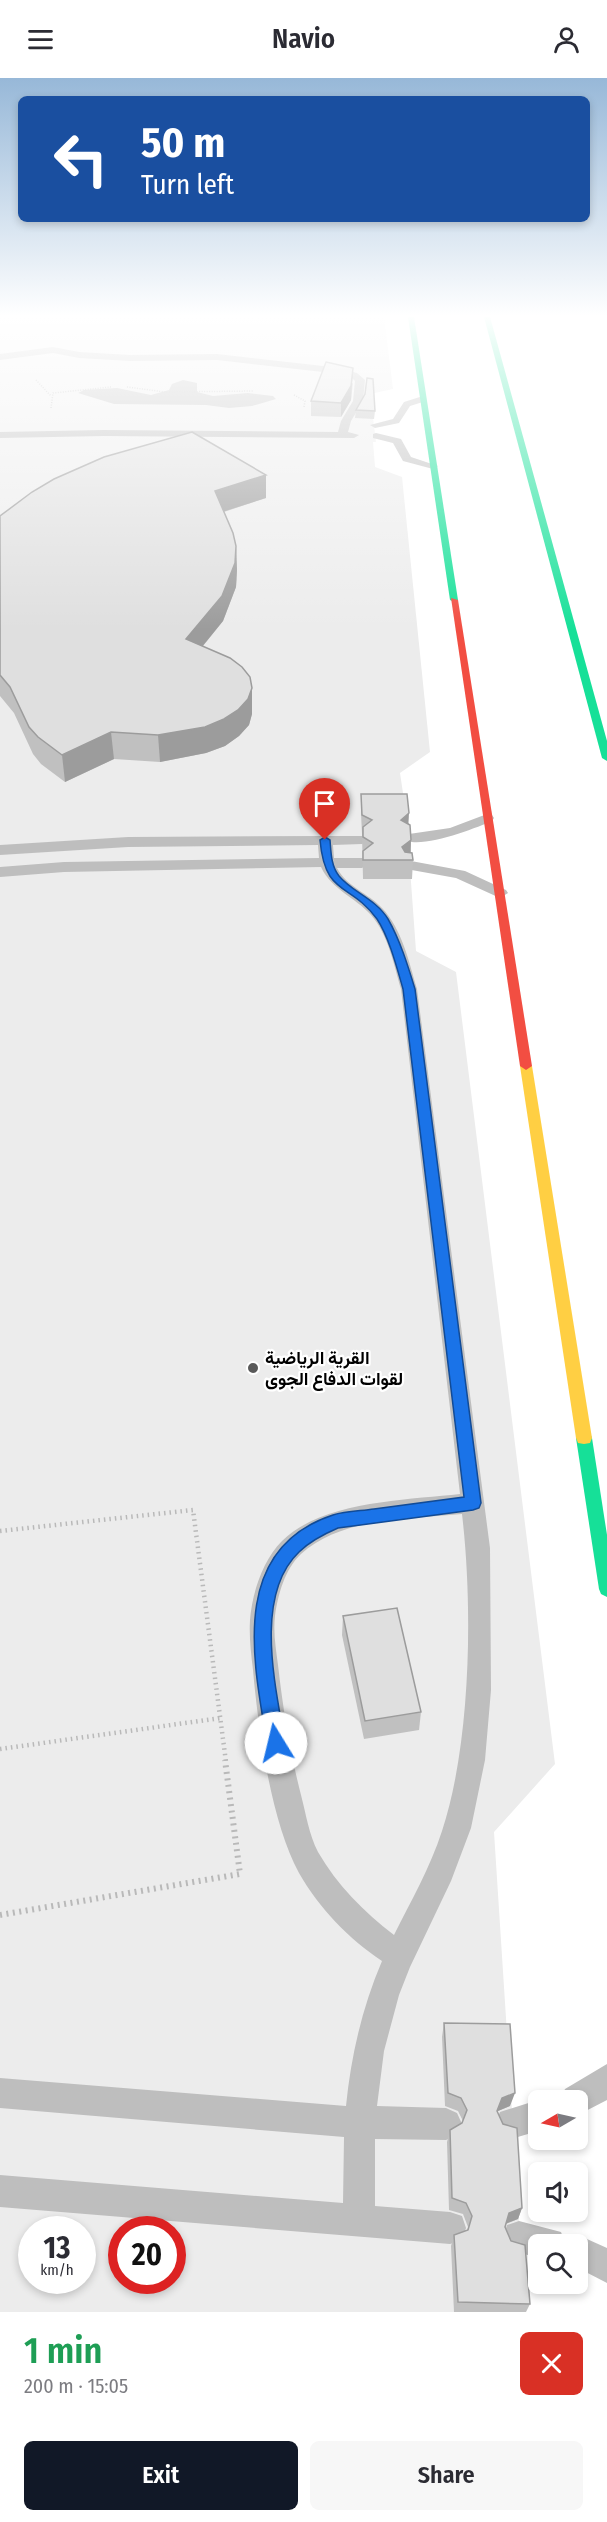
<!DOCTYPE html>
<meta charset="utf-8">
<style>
body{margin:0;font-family:"Fira Sans Condensed",Vazirmatn,sans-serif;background:#f7f7f7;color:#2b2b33;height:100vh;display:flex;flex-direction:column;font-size:22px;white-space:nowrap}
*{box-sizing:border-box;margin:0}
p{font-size:20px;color:#7c7c81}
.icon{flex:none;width:33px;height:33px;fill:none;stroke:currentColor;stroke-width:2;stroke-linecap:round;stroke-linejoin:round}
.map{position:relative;height:2234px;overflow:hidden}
.panel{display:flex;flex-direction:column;background:#fff;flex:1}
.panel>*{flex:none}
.guide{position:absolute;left:18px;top:18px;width:572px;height:126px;border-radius:9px;box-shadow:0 3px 9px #0003;background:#1a4fa0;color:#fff;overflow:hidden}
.needle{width:39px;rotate:261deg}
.buttons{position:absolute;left:528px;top:2012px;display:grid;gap:12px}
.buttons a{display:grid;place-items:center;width:60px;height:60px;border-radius:9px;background:#fff;box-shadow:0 3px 9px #0003;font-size:30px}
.speed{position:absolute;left:18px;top:2138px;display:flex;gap:12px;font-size:30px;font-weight:700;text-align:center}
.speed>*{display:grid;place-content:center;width:78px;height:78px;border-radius:50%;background:#fff;box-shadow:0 3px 9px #0003;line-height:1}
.speed small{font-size:15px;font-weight:400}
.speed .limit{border:9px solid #d22;background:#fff;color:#111}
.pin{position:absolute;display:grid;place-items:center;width:51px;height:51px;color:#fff;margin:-62px -26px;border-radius:50% 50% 50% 0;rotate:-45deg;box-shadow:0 0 6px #0007}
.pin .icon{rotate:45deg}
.me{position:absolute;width:66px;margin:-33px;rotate:351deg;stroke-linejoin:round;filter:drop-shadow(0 0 4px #0008)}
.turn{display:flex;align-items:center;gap:21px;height:126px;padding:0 24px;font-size:27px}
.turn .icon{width:78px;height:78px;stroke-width:2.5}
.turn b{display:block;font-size:42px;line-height:51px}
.round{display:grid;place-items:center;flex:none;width:63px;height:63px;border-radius:9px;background:#f7f7f7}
.summary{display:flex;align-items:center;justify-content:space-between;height:102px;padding:0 24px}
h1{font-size:36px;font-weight:600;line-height:45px;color:#1e9e55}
.cta{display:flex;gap:12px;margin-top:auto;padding:12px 24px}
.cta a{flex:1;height:69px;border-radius:9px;background:#111827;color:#fff;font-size:24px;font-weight:600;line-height:69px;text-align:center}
.cta a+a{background:#f7f7f7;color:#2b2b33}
header{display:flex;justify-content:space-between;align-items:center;height:78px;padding:0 24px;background:#fff;font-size:27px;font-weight:600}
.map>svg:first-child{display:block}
</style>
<header><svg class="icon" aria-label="menu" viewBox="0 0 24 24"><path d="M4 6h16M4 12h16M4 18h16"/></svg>Navio<svg class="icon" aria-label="person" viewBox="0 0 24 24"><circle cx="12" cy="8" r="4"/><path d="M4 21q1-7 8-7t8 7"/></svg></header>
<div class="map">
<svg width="607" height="2234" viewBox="0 0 607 2234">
<rect width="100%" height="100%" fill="#fff"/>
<path fill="#ececec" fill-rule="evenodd" d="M0 239H384L393 311 370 316 376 364H373L375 389 402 399 430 674 400 695 406 735 416 873 456 894 555 1686 494 1754 525 2234H0ZM32 2151H82V2202H32ZM122 2151H172V2202H122Z"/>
<path fill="#bfbfbf" d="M183 302 197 305V314L213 318 248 315 273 318 276 321 252 328 229 330 206 327 114 326 78 315 84 312 117 310 151 317 169 312 172 306Z"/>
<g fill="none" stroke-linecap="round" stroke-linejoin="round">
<g stroke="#b9b9b9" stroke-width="1.5" stroke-dasharray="1 1.5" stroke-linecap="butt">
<path d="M36 302 51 318"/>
<path d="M127 309 165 314 254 313"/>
<path d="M294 317 305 323 304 329"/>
<path d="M51 330 53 315 111 309"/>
</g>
<g stroke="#b9b9b9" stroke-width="4.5" stroke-dasharray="1.5 4" stroke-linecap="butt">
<path d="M0 1453 193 1432 226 1684"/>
<path d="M0 1671 221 1640"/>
</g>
<path stroke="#b9b9b9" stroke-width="6" stroke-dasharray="2 4.5" stroke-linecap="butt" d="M0 1837 240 1796 225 1682"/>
<g fill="#bebebe" fill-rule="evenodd">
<path d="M53 269 79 274 130 277 217 276 332 289 357 295 365 302 363 323 351 343 348 354 359 357 354 360 104 358 0 360V354L104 352 338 354 341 343 353 323 355 303 351 299 332 295 217 282 130 283 79 280 53 275 0 282V276Z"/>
<path d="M423 318 426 319V323L410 328 399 345 375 350 370 347 393 341 404 324Z"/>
<path d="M376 355 401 361 411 379 438 388 433 391 403 383 393 365 373 360V356Z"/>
<path d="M487 736 492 737 494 740 492 743C476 750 415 774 402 760L409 756 450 750Z"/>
<path d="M325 758H362L369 762 362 766 333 767 334 780H362L370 785 362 790H337C347 809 368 815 382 830 402 851 409 884 417 911L490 1470 491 1612 485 1682 471 1750 451 1803 410 1889 399 1917 384 1973 377 2028 446 2030 457 2035 462 2046 457 2057 446 2062 375 2061V2128L450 2134 462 2138 466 2150 462 2162 450 2166 0 2129V2097L343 2125 344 2059 0 2030V2000L346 2028C351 1978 362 1930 382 1883 349 1861 319 1830 299 1795 271 1744 258 1649 253 1592 251 1575 249 1559 250 1542 252 1515 263 1482 282 1463 322 1423 407 1422 460 1416L401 911C394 887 388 856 371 837 355 819 332 812 321 789L64 794 0 799V789L64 784 319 780 318 767 128 769 0 777V767L128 759ZM462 1436C473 1529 471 1665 442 1753 430 1790 411 1823 394 1857 364 1834 337 1807 318 1774 309 1757 306 1736 301 1717 290 1674 283 1631 278 1587 276 1571 273 1555 275 1538 278 1516 285 1491 301 1476 342 1439 410 1441 462 1436Z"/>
<path d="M411 783 465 793 506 812 508 815 500 820 456 800 406 791 403 788Z"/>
<path d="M607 1986V2022L578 2037V2022H560L565 2011Z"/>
<path d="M538 2022V2053L511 2061 500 2056 495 2045 500 2034Z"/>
<path d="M519 2143 561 2154 565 2165 566 2161 578 2157 607 2170V2205L578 2190V2166H538V2180L507 2171 503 2159 507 2147Z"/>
</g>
<g fill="#16e098" fill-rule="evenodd">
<path d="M408 239H414L458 522 454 524 450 522Z"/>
<path d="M484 239H490L607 663V683L602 680Z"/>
<path d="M584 1354 590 1355 592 1360 607 1457V1519L601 1516 599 1511 576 1360 578 1355Z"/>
</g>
<path fill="#ffcf43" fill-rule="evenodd" d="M526 984 532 988 592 1360 590 1365 584 1366 578 1365 576 1360 520 988Z"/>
<path fill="#f24e42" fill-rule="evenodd" d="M451 520 458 522 532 988 526 992 520 988Z"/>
</g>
<g fill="#c0c0c0">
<path d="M353 305 351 322 341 339 311 338V323Z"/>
<path d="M356 332 375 333 374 341 355 340Z"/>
<path d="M266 420 224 434 236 468 237 492 236 509 223 543 203 568 252 636 249 647 239 658 225 668 206 675 160 684 114 681 65 704 41 686 33 676 14 635 0 618V438Z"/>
<path d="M361 716 408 746 411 762V775L413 782 412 801H363L362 756 361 735Z"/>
<path d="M343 1538 421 1634 419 1652 364 1661 342 1557Z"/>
<path d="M444 1945 510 2028 498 2033 497 2034 522 2130 518 2141 506 2146 505 2149 530 2226 526 2234H454L451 2168 454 2157 467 2152 468 2149 463 2136 449 2132 447 2064 450 2052 462 2045 463 2043 458 2033 445 2028 442 1959Z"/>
</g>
<g fill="#9c9c9c">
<path d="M353 290 351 322 341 339V325Z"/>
<path d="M266 397V420L216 436 215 413Z"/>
<path d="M236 468 237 492 236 509 223 543 188 586 186 561Z"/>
<path d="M252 610V636L249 647 239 658 225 668 206 675 160 684 158 657Z"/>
<path d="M111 654 114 681 65 704 62 677Z"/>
<path d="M409 735 408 754 401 742Z"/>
<path d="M411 762 410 781 402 769Z"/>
<path d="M515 2015 510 2028 498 2033 493 2046 502 2020Z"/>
<path d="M522 2130 518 2141 505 2146 509 2135Z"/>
</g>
<g fill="#dfdfdf" stroke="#9c9c9c" stroke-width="1.5">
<path d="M326 284 353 290 351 308 341 325 311 323Z"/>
<path d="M367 300 373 301 375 333 356 332 365 316Z"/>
<path d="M192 354 266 397 215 413 233 455 236 468 235 485 222 518 186 561 230 580 242 589 250 599 252 610 248 621 238 632 224 641 205 649 158 657 111 654 62 677 38 659 29 649 10 609 0 597V438L32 414 54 401 104 379Z"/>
<path d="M361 716H407L409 735 401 742 410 747 411 762 402 769 405 774 412 775 413 782H363V773L373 765 363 759V749L372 742 362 737Z"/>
<path d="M397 1530 421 1634 365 1643 343 1538Z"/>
<path d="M444 1945 510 1946 515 2015 502 2020 497 2033 503 2046 517 2050 522 2130 509 2135 505 2149 511 2163 525 2167 530 2226 458 2224 454 2157 468 2152 472 2138 466 2125 452 2120 450 2052 462 2045 467 2032 461 2020 448 2015Z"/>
</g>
<linearGradient id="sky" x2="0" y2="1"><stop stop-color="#97b8d8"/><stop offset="0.43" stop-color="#fff"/><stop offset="1" stop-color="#fff" stop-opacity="0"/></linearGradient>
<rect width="607" height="552" fill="url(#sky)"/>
<path fill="#1a73e8" stroke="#114b97" stroke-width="1.5" d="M325 759 330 762C331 774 331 788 339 798 352 814 376 821 388 841 400 862 408 888 415 911L481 1425 479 1430 473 1432 338 1450C324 1456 310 1463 299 1474 253 1518 276 1610 285 1665L283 1672 276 1674 269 1672 267 1665C253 1582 229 1471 333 1437 346 1433 361 1433 374 1431 404 1427 434 1423 464 1419L403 911C397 890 389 859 377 841 350 804 325 819 320 762Z"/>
<circle fill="#595959" stroke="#fff" stroke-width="2" cx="253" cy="1290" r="6"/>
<g text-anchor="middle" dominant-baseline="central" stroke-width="4.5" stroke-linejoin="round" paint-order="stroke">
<g font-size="18" font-weight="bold" fill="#000" stroke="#fff" text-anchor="start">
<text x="265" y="1280">القرية الرياضية<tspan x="265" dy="21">لقوات الدفاع الجوى</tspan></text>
</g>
</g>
</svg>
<div class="buttons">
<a><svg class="needle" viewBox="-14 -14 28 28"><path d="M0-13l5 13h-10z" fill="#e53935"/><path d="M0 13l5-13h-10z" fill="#7c7c81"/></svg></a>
<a><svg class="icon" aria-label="sound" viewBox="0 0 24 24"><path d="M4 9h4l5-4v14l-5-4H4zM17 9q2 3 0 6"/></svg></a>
<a><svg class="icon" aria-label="search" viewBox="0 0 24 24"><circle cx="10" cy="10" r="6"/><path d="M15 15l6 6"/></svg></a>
</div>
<div class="speed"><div>13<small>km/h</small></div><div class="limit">20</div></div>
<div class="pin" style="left:325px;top:762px;background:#d93025"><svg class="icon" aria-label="arrive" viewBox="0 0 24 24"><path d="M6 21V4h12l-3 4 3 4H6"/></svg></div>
<svg class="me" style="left:276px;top:1665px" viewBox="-20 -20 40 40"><circle r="19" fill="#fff"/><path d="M0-13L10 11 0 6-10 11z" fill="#1a73e8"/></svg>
<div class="guide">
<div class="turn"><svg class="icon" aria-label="left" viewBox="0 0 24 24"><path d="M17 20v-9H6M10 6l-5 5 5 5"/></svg><div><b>50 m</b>Turn left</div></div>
</div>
</div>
<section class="panel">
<div class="summary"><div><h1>1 min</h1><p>200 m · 15:05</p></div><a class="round" style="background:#d93025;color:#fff"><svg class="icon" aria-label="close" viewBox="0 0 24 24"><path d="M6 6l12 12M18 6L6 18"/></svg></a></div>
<div class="cta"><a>Exit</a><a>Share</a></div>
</section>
